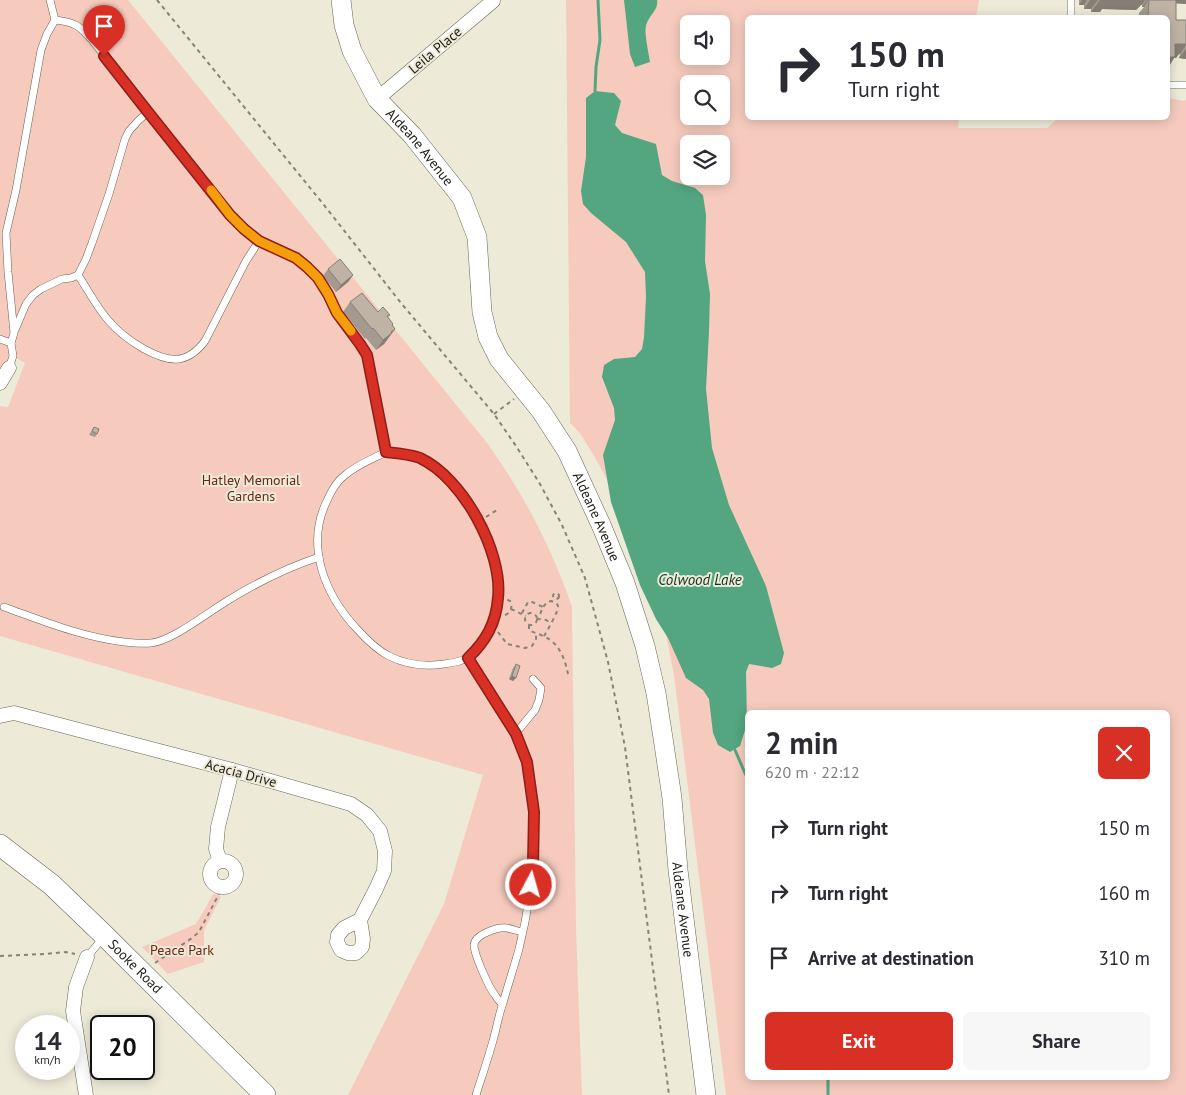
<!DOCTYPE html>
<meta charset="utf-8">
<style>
body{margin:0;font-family:"PT Sans",sans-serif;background:#f7f7f7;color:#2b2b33;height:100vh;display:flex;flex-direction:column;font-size:19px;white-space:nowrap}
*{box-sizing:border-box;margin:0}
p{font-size:16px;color:#7c7c81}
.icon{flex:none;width:28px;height:28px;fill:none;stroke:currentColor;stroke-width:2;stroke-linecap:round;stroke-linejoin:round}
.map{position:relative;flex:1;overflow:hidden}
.drawer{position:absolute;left:745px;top:710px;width:425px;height:370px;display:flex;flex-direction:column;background:#fff;border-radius:8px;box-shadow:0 2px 12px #0003}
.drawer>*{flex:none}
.guide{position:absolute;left:745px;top:15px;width:425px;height:105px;border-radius:8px;box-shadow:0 2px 12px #0003;background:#fff;color:#2b2b33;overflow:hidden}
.tools{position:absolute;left:680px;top:15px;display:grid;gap:10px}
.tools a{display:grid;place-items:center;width:50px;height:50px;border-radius:8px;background:#fff;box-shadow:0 2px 12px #0003;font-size:25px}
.speed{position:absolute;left:15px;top:1015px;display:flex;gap:10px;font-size:25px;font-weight:700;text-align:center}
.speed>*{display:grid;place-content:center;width:65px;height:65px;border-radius:50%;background:#fff;box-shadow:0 2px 12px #0003;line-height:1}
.speed small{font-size:12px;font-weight:400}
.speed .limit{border:2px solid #111;border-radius:8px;background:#fff;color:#111}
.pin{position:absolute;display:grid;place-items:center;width:42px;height:42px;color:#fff;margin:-51px -21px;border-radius:50% 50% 50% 0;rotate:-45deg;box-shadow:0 0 5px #0007}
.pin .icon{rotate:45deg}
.me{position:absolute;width:55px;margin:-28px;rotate:6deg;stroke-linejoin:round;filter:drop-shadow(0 0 4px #0008)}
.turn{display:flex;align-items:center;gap:18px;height:105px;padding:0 20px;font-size:22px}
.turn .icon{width:65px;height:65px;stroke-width:2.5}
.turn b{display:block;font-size:35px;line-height:42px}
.round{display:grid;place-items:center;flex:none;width:52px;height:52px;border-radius:8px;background:#f7f7f7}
.overview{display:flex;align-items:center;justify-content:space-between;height:85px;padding:0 20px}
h1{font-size:30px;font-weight:700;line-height:38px}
.cta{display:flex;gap:10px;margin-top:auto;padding:10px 20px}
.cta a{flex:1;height:58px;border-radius:8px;background:#d93025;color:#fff;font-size:20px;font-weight:700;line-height:58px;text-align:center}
.cta a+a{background:#f7f7f7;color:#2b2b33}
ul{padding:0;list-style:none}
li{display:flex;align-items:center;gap:15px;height:65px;padding:0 20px}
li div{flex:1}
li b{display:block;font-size:19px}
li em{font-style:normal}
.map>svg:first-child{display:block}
</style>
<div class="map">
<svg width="1186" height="1095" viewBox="0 0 1186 1095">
<rect width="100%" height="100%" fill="#edead8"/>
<g fill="#f6cbbe" fill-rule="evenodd">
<path d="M0 0H128L488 444C524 495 552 548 572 607L576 928 582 1095H348L444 904 483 775 0 636V406L8 407 25 363 13 356 0 377Z"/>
<path d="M566 0H979L976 17 748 18V118H959L958 128H1047L1058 118H1168V98L1184 101 1186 100V1095H726L674 675 662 614 620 503 593 454 579 432 570 423ZM689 24H721V56H689ZM689 84H721V116H689ZM689 144H721V176H689ZM748 712H1168V1078H748Z"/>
<path d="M214 893 221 897 204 930V962L168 974 142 947 196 924Z"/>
</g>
<g fill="#53a67f">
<path d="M624 0H657C659 10 648 16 646 26 644 33 649 54 650 62L635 67 630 54Z"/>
<path d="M595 91 614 93 621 101 615 125 622 133 656 144 662 175 672 181 695 188 703 195 706 215 705 261 710 294 709 331 706 389 712 448 729 505 766 586 784 653 781 664 772 668 749 664 746 672 747 724 740 746 730 752 718 745 713 733 709 699 703 690 686 678 668 638 656 619 640 585 611 502 603 455 615 420 614 408 602 377 604 365 614 359 635 357 642 349 644 337 646 297 645 272 626 242 591 213 583 204 581 191 586 157V98Z"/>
</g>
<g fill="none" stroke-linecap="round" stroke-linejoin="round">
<g stroke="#53a67f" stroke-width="3">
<path d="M595 91 596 67 600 40 598 0"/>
<path d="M735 750 748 780"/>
<path d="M828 1078V1095"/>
</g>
<defs>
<g id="lane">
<path d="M1071 18V0"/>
<path d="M55 20C75 22 80 26 93 41L148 112 231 215 244 229 259 241 296 258 307 267 318 278 328 294 337 313 360 344 367 355 386 452"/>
<path d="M1168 85H1186"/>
<path d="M78 275C88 290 96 306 108 320 118 332 130 341 144 349 168 362 186 366 205 341L246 261 259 241"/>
<path d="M15 330 26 304 33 295 41 289 62 279 71 278 78 275 86 259 92 243 109 194 125 139 129 131 138 121 148 112"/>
<path d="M0 339 11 343 14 333 8 272 6 233 16 190 41 50 47 34 55 20 50 0"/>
<path d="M9 368 13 356 11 343"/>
<path d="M386 452C397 453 410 454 420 458 462 477 506 555 498 601 495 621 487 644 469 657 463 661 452 663 444 664 424 667 407 665 389 656 377 650 366 639 357 629 326 596 306 549 325 505 330 494 335 483 344 476 356 465 372 459 386 452Z"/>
<path d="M4 607C43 621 82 637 124 642 133 643 142 644 151 643 172 641 207 613 227 601 256 583 286 568 319 557"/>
<path d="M468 658C475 668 481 680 488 690 500 708 513 725 521 746 544 805 534 888 519 949 514 967 508 985 503 1003 499 1014 497 1026 494 1037 489 1056 482 1076 476 1095"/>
<path d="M516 733 535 710 539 700 541 688 533 679"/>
<path d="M87 957 103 938"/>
<path d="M502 1004C500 1001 497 999 495 995 489 988 474 954 474 945 475 934 498 927 507 928 512 929 517 931 522 932"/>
</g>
<g id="street">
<path d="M377 99 493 1"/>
<path d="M0 383 9 368"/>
<path d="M0 716 14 713 232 770 351 804 367 815 380 831 385 851 384 871 376 889 360 920 344 928 338 935 337 942 341 950 348 953H356L362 947 363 939 360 920"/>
<circle cx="223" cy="874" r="13"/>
<path d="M220 861 216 849 218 827 232 770"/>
<path d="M86 1095 73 1011 76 987 87 957"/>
</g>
<g id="secondary">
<path id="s1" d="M341 0 344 25 352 51 377 99 412 135 462 198 477 237 482 312 488 337 499 359 541 411 567 451 602 527 625 583 645 646 656 693 663 738 672 798 678 870 706 1095"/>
</g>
<g id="primary">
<path id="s2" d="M0 845 52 885 105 936 265 1095"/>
</g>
</defs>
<use href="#lane" stroke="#676455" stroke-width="8"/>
<use href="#street" stroke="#676455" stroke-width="15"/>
<use href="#secondary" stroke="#676455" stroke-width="20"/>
<use href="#primary" stroke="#676455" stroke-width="22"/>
<g stroke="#868478" stroke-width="2" stroke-dasharray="4 4" stroke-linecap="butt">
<path d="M157 0 324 205 401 303 494 414 516 446 540 484 562 525 585 578 608 662 625 747 669 1095"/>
<path d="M494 414 514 399"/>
<path d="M486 517 497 510"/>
<circle cx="556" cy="596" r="3"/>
<path d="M511 609 526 616"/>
<circle cx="531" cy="619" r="6"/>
<path d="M522 613 528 602H532L543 607"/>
<path d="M505 615C511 613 513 607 510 601L506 599"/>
<path d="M529 625V630C534 633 540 634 545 637 559 643 565 659 568 674"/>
<path d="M498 632 507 644 525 648 532 646 536 639V633"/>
<path d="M544 636C547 631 559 611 558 606 557 603 554 602 551 601 542 604 542 611 538 619L546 620 551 623"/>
<path d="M0 956 44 954 66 952 75 954"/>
<path d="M155 963 192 938 199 932 219 894 221 888"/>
</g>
<use href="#lane" stroke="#fff" stroke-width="7"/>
<use href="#street" stroke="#fff" stroke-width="14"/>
<use href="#secondary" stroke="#fff" stroke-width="19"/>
<use href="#primary" stroke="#fff" stroke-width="21"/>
</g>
<g fill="#a49a8f">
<path d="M1079 0H1186V4L1176 3V20H1186V59L1179 58 1180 54H1179L1176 58H1174L1168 68V18H1139V13L1144 7H1142V5H1141L1136 10 1102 9 1100 12H1091V9H1084V5H1079Z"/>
<path d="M328 269 353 275 348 282 336 292 323 276Z"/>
<path d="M350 302 378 312 390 315 388 317 395 329 384 344 376 350 366 338 365 339 343 312Z"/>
<path d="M94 427 97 434 95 437 89 435Z"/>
<path d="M516 664 513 681 509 679 513 668Z"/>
</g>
<g fill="#867d74">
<path d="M1082 0H1087L1084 5H1079Z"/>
<path d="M1090 0H1098L1091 9H1084Z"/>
<path d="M1100 0H1145L1142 5H1141L1136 10 1102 9 1100 12H1091Z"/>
<path d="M1147 0H1148L1144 7H1142Z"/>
<path d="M1169 0H1186V4L1170 3Z"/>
<path d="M1186 40V45L1180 54H1179L1176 58H1174L1168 68V55L1175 44Z"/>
<path d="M1186 49V59L1179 58Z"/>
<path d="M353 275 348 282 336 292 341 285Z"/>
<path d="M395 329 384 344 376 350 383 340Z"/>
<path d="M512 676 516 678 513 681 509 679Z"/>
</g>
<g fill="#bfb3a6" stroke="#867d74">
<path d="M1149 0H1176V20H1186V44H1175V57H1168V18H1148Z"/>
<path d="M340 259 353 275 341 285 328 269Z"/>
<path d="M362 293 378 312 383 307 390 315 387 316 393 324 392 325 395 329 391 332 392 333 383 340 373 328 372 329 350 302Z"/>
<path d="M94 427 99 429 97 434 92 431Z"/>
<path d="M516 664 520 666 516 678 512 676Z"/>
</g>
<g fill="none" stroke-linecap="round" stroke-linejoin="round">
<defs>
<path id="route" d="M104 56 148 112 230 215 244 229 259 241 296 258 307 267 318 278 328 294 337 313 360 344 367 355 386 452C397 453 410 454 420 458 463 478 503 552 498 598 496 623 486 641 468 658L516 734 527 762 534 812 533 864 531 885"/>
</defs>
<use href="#route" stroke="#8d1f18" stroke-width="12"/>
<use href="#route" stroke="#d93025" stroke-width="9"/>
<path stroke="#f59e0b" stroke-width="9" d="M211 190 230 215 244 229 259 241 296 258 307 267 318 278 328 294 337 313 351 331"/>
</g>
<g text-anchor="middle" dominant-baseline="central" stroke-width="4" stroke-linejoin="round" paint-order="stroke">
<g font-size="14" fill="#1d1c16" stroke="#edead8">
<text transform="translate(435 50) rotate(-40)">Leila Place</text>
<text stroke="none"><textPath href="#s1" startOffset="171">Aldeane Avenue</textPath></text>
<text stroke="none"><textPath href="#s1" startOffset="591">Aldeane Avenue</textPath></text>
<text transform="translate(241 773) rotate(15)">Acacia Drive</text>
<text stroke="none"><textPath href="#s1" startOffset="996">Aldeane Avenue</textPath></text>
<text stroke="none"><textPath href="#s2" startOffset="182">Sooke Road</textPath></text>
</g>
<g font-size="14" fill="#6c2711" stroke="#edead8">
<text x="251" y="480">Hatley Memorial<tspan x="251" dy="16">Gardens</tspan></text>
<text x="182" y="950">Peace Park</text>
</g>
<g font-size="15" font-style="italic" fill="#103525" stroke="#edead8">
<text x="700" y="579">Colwood Lake</text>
</g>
</g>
</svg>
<div class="tools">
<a><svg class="icon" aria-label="sound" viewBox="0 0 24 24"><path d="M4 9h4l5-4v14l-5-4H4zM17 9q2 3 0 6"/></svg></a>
<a><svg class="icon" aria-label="search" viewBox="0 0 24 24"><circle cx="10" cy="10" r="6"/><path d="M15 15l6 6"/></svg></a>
<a><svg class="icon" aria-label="layers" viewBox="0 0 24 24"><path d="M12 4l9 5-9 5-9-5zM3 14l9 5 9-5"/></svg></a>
</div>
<div class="speed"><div>14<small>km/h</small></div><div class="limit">20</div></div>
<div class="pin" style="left:104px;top:56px;background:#d93025"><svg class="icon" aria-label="arrive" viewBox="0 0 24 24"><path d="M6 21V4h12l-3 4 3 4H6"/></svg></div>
<svg class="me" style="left:531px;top:885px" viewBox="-20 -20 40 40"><circle r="17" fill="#d93025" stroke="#fff" stroke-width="3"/><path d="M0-11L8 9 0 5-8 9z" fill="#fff"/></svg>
<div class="guide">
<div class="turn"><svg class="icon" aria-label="right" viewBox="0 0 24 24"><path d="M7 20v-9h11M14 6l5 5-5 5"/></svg><div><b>150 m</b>Turn right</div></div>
</div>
<section class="drawer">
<div class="overview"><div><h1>2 min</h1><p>620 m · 22:12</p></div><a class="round" style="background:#d93025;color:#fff"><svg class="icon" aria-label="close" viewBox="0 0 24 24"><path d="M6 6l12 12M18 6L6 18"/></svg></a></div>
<ul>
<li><svg class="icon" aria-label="right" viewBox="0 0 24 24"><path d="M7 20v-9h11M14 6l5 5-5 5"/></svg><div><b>Turn right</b></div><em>150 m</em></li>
<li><svg class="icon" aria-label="right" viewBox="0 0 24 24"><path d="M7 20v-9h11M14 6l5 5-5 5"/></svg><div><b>Turn right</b></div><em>160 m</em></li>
<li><svg class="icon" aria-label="arrive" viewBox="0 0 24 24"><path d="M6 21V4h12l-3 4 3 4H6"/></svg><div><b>Arrive at destination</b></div><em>310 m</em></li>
</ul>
<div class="cta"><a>Exit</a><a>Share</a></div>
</section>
</div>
